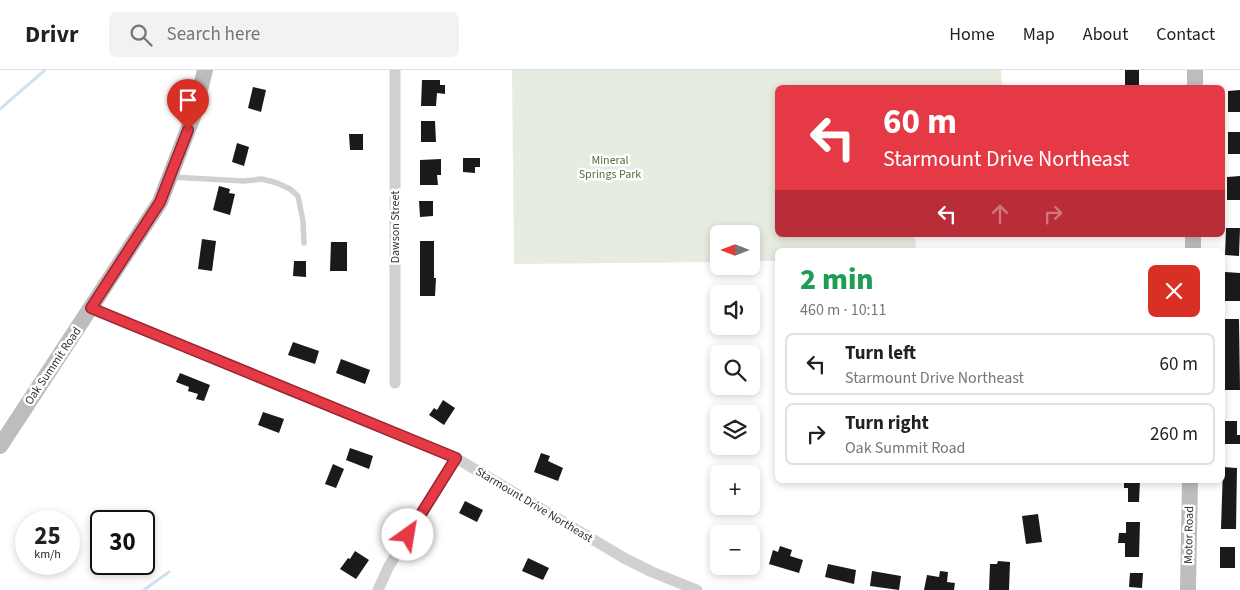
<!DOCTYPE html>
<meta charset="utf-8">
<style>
body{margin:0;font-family:"Source Sans 3",sans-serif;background:#f2f2f2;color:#222;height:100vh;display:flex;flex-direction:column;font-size:19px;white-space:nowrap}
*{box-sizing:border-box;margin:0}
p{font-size:16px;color:#767676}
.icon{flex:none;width:28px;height:28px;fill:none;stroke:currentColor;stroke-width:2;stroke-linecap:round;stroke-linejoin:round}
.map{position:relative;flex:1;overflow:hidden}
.panel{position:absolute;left:775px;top:178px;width:450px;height:235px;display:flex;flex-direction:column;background:#fff;border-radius:8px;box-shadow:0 2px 8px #0003}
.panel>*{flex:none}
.guide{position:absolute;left:775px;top:15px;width:450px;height:152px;border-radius:8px;box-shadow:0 2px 8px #0003;background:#e63946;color:#fff;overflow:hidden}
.needle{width:32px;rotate:270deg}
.fabs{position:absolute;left:710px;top:155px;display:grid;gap:10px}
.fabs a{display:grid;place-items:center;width:50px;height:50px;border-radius:8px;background:#fff;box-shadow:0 2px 8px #0003;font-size:25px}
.speed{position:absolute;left:15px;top:440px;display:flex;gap:10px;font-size:25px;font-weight:700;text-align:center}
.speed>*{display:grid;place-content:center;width:65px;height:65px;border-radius:50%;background:#fff;box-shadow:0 2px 8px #0003;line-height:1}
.speed small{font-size:12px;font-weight:400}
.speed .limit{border:2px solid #111;border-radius:8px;background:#fff;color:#111}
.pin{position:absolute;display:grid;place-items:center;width:42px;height:42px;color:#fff;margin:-51px -21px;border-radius:50% 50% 50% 0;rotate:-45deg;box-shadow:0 0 5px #0007}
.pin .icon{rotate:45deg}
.me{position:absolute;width:55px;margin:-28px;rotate:32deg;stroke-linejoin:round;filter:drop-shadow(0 0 4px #0008)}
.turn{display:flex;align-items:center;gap:18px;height:105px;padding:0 25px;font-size:22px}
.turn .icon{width:65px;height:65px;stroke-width:2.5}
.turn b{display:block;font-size:35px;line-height:42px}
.lanes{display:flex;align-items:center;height:48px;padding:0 25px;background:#0003;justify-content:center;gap:25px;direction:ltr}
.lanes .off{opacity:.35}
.round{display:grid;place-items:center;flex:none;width:52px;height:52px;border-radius:8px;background:#f2f2f2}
.headline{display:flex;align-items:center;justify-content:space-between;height:85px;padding:0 25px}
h1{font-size:30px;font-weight:800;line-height:38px;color:#1e9e55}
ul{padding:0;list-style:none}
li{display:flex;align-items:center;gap:15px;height:62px;margin:0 10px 8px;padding:0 15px;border:2px solid #e0e0e0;border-radius:8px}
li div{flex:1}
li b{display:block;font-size:19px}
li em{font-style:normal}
header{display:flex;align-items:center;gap:30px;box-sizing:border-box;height:70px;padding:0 25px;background:#fff;border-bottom:1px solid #e0e0e0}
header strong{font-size:24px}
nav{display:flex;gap:28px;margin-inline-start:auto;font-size:18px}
.search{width:350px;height:45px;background:#f2f2f2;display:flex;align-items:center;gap:12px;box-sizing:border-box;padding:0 18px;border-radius:8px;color:#767676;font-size:19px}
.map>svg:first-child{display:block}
</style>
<header>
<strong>Drivr</strong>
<div class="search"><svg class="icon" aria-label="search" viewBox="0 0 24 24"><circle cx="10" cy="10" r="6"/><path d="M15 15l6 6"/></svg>Search here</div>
<nav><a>Home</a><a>Map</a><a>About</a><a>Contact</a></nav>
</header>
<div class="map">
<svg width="1240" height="520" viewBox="0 0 1240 520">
<rect width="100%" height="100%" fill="#fff"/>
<path fill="#e6ecdf" d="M512 0H1001L1002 17 778 18V165H915L916 180H778L777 191H751V164H719V192L514 194Z"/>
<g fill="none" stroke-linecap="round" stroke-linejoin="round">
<g stroke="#cfe2ee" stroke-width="3">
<path d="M0 39 45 0"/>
<path d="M144 520 169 502"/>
</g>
</g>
<g fill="#1a1a1a">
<rect x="1125" y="0" width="14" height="18"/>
<path d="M422 10H440V15H445V24L437 23 436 36H421Z"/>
<path d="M253 17 266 20 261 42 248 38Z"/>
<path d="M1240 20V42H1228V21Z"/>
<path d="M421 51H435L436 72H421Z"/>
<rect x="1228" y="62" width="12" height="22"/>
<path d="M349 64H363V80H350Z"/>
<path d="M237 73 249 77 244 96 232 92Z"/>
<path d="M463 88H480V97H475V103L463 102Z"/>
<path d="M441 89V105H437L438 115H420V90Z"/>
<path d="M1240 106V130H1227V107Z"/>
<path d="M219 116 230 119 229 123 235 124 230 145 213 140Z"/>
<path d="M419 131H433V146L420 147Z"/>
<path d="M1226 158H1240L1239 186 1225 185Z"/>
<path d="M202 169 216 171 212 201 198 199Z"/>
<path d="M420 171H434V208H436L435 226H420Z"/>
<path d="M331 172H347V201H330Z"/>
<path d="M294 191H306V207L293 206Z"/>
<path d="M1225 202 1240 203V231H1225Z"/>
<path d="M1224 249H1239L1240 320H1222L1223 287H1225Z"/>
<path d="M293 272 319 281 315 294 288 285Z"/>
<path d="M341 289 370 300 365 314 336 303Z"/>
<path d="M180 303 210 315 204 331 196 329 198 324 188 321 189 317 176 312Z"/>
<path d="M443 330 455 338 444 355 429 345 434 338 437 340Z"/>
<path d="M263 342 284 349 279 363 258 355Z"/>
<path d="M1223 351H1237V365H1240V374H1224Z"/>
<path d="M350 378 373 386 369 399 346 390Z"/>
<path d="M541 383 550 386 548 391 563 398 558 411 534 402Z"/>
<path d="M333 394 344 399 336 418 325 414Z"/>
<path d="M1223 397 1237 398 1236 459H1221Z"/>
<path d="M1124 410H1140L1139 432H1128V418H1124Z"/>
<path d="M465 431 483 440 477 452 459 443Z"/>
<path d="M1038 444 1042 472 1026 474 1022 446Z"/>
<path d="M1126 452H1140L1139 487H1125V473H1118L1119 463H1126Z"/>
<path d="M780 476 792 480 790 486 803 490 799 503 769 494 773 480 778 482Z"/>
<rect x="1220" y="477" width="15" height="21"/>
<path d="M355 481 369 490 356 509 340 499 348 488 350 489Z"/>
<path d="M528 488 549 498 543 510 522 501Z"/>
<path d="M998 491 1010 492 1009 520H989L990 494H997Z"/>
<path d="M828 494 856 500 854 514 825 507Z"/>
<path d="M872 501 901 506 899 520 870 516Z"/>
<path d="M940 501 948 502 947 512 955 513 954 520H924L927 505 939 507Z"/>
<path d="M1130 503H1143L1142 518 1129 517Z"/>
</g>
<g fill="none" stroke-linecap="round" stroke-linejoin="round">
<path stroke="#d0d0d0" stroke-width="5.5" d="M171 107 244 111 262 109 277 113 290 119 298 126 303 151 304 173"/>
<g stroke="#d0d0d0" stroke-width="11">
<path d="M91 239 456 388 624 488 652 502 697 520"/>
<path d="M395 313V0"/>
<path d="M378 520 389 496 456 388"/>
</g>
<g stroke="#bdbdbd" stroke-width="16">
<path d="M1195 18V0"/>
<path d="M1193 180V165"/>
<path d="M0 376 160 132 194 44 205 0"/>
<path d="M1188 520 1190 410"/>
</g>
</g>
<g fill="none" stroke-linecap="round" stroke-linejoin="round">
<defs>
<path id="route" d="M188 60 160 132 91 238 456 388 408 465"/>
</defs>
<use href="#route" stroke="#96252e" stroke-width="12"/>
<use href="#route" stroke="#e63946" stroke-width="9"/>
</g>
<g text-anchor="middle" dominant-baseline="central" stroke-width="5" stroke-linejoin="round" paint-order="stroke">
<g font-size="12" fill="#56703f" stroke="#fff">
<text x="610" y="90">Mineral<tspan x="610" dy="14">Springs Park</tspan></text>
</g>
<g font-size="12" fill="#333" stroke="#fff">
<text transform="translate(395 157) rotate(-90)">Dawson Street</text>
<text transform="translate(53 296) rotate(-56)">Oak Summit Road</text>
<text transform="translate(534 435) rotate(31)">Starmount Drive Northeast</text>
<text transform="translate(1189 465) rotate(-89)">Motor Road</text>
</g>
</g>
</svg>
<div class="fabs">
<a><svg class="needle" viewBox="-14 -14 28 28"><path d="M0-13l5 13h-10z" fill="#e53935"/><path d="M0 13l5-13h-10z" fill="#767676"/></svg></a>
<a><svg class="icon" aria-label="sound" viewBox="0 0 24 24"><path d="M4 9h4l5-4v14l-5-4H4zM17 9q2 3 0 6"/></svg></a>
<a><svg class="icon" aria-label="search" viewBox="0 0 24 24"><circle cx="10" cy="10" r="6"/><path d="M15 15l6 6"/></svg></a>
<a><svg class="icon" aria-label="layers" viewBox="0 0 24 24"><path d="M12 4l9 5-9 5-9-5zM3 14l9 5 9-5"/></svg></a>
<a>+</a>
<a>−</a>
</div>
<div class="speed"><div>25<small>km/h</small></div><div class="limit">30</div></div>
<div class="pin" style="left:188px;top:60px;background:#d93025"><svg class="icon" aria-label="arrive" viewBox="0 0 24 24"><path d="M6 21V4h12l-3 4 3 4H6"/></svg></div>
<svg class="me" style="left:408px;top:465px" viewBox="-20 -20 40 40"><circle r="19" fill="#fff"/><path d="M0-13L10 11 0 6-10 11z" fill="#e63946"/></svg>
<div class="guide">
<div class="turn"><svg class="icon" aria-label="left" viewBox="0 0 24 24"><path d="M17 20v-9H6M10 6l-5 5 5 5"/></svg><div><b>60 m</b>Starmount Drive Northeast</div></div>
<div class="lanes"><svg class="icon" aria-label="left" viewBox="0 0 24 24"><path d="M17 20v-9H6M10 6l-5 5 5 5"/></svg><svg class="icon off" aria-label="ahead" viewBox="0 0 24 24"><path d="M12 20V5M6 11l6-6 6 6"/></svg><svg class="icon off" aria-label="right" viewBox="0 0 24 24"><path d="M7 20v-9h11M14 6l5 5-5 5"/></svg></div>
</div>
<section class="panel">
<div class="headline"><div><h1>2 min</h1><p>460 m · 10:11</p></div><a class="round" style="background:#d93025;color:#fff"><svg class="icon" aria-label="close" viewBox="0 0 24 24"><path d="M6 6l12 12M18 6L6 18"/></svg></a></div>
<ul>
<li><svg class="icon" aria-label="left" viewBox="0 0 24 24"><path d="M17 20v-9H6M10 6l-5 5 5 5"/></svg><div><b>Turn left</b><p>Starmount Drive Northeast</p></div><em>60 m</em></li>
<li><svg class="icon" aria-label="right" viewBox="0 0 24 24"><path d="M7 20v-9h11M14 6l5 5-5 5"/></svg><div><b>Turn right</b><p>Oak Summit Road</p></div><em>260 m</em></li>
</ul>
</section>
</div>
